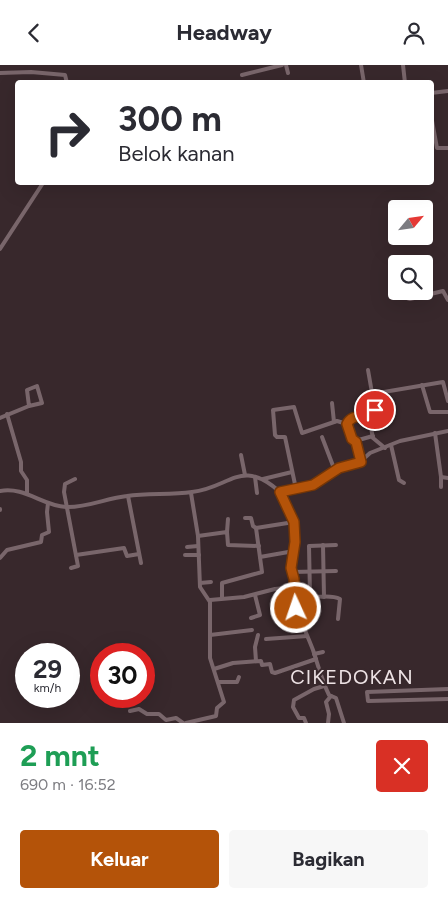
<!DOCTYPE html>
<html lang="id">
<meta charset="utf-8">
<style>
body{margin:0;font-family:Figtree,sans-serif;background:#f7f7f7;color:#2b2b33;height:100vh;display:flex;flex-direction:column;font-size:19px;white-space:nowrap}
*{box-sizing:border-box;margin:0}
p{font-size:16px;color:#7c7c81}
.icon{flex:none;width:28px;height:28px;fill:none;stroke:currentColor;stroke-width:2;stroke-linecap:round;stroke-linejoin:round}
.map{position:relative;height:658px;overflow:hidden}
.details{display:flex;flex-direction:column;background:#fff;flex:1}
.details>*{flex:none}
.hud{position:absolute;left:15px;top:15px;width:419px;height:105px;border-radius:5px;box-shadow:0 5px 20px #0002;background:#fff;color:#2b2b33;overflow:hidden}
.needle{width:32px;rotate:61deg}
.controls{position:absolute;left:388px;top:135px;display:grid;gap:10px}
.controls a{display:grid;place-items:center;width:45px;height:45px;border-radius:5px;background:#fff;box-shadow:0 5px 20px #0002;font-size:25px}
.speed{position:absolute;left:15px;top:578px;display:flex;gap:10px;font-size:25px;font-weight:700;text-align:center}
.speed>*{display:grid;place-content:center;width:65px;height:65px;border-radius:50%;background:#fff;box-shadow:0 5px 20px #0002;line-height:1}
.speed small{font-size:12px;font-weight:400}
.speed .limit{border:8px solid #d22;background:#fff;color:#111}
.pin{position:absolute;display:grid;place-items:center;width:42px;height:42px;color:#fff;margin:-21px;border:2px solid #fff;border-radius:50%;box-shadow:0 1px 5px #0007}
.me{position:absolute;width:55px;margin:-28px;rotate:357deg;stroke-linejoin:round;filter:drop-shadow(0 0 4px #0008)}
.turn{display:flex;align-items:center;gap:18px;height:105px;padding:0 20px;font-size:22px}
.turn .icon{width:65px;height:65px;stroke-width:2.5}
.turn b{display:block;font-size:35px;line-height:42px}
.round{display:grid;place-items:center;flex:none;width:52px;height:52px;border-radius:5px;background:#f7f7f7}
.headline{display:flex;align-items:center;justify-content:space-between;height:85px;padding:0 20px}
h1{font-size:30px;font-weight:700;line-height:38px;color:#1e9e55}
.primary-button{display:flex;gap:10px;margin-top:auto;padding:10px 20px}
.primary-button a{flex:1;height:58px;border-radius:5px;background:#b45309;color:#fff;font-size:20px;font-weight:700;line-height:58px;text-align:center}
.primary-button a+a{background:#f7f7f7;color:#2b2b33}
header{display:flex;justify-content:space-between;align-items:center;height:65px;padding:0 20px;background:#fff;font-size:22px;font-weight:700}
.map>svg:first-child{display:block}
</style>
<header><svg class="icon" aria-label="back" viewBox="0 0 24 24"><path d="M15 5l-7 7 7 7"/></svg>Headway<svg class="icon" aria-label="person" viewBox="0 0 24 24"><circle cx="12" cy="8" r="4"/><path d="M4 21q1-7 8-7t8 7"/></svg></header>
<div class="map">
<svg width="448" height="658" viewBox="0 0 448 658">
<rect width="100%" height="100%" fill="#38282c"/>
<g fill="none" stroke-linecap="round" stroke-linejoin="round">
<g stroke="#79666b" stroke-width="4">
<path d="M286 0 288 8"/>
<path d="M361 0 364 18"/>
<path d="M403 0 405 18"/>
<path d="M0 8 31 7 65 10 67 18"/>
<path d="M242 10 282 0"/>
<path d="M431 28 448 26"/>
<path d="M431 50 437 83H448"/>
<path d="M0 184 43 118"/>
<path d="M401 226 404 232 410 234 443 226 448 235"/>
<path d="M422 320 430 347H448"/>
<path d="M372 329 443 317 448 336"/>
<path d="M332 338 334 357"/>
<path d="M374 339 386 336"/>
<path d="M7 349 21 397V406L27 415V428"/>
<path d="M0 353 29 341 27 325 37 321 42 338 29 341"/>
<path d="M369 353 373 373 385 383"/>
<path d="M347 359 352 353 375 345 368 305"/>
<path d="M435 368 441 412 448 413"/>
<path d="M322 372 335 406"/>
<path d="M355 376 373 371"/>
<path d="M391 380 399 415 404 418"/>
<path d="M241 390 245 410"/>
<path d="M255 412 257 428"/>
<path d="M441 412V422"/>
<path d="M263 414 292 407"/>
<path d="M296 424 285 372H277L275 370 273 345 294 342 302 368 337 356 347 359 352 374 356 377 361 396"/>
<path d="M0 426C24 421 43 441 66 442 86 443 107 433 127 431 148 428 170 430 192 427 230 423 241 392 280 427L317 418 339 403 359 398 370 388 400 376 448 366"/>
<path d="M280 427C286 437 293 447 294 459 296 480 283 519 309 530 319 534 330 529 340 534L338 554"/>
<path d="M128 431 141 498"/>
<path d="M0 444V445"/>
<path d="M245 453H251L253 461 256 463"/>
<path d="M227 467 228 454"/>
<path d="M198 471 227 467 228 480 259 481"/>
<path d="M323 480 324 532"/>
<path d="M187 482 198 481"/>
<path d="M76 490 124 483 127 491 139 489"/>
<path d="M185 490H199"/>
<path d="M260 492 294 486"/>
<path d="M0 493 7 485 41 477 42 470 49 467 47 447 48 438"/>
<path d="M71 503 78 501 64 427 65 419 75 414"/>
<path d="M292 507 336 506"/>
<path d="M294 514C293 543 303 559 313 585 318 600 322 616 329 630L336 633 344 658"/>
<path d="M200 518 211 517"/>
<path d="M310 530 309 481 336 480"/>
<path d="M222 533V518L262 507 256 463 294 457"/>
<path d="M210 535 244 532 275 524 294 522"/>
<path d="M251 553 260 550 255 530"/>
<path d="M210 570 252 565"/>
<path d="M266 574 307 571"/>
<path d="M314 589 323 587"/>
<path d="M256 596 255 582 258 570"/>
<path d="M214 604 233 598 261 596 262 600 270 599 272 607 275 608 316 594"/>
<path d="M219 617H237L239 612"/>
<path d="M448 624 367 627 368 636 448 634"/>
<path d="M130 646 139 644 147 649H159L166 655 176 653 183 658"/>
<path d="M186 658 216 651 217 643 224 637 210 593V537L200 522 198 471 191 428"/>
<path d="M306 658 304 653H299L293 642 294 635 314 624 324 621"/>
<path d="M328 658 329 649 326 637 331 631"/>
</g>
</g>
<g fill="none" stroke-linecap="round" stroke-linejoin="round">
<defs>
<path id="route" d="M296 543 294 514 291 503 295 477 294 457 280 427 313 420 339 403 361 397 356 377 352 374 347 359C352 348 367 353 375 345"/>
</defs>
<use href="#route" stroke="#753606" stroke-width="12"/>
<use href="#route" stroke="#b45309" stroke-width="9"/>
</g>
<g text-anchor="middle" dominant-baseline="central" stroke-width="4" stroke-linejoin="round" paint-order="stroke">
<g font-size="20" letter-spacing="1" fill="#ede2e4" stroke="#38282c">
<text x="352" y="612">CIKEDOKAN</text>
</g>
</g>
</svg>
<div class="controls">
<a><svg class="needle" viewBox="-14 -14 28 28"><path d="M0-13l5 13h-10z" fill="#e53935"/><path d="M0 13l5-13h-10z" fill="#7c7c81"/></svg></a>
<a><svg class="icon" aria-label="search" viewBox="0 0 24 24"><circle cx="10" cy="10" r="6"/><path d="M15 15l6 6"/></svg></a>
</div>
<div class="speed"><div>29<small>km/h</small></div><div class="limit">30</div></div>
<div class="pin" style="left:375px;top:345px;background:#d93025"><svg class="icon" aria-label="arrive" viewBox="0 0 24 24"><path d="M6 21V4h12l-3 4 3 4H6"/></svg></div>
<svg class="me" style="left:296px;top:543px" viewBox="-20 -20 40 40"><circle r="17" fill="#b45309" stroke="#fff" stroke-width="3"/><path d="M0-11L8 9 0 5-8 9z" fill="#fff"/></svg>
<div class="hud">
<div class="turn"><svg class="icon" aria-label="right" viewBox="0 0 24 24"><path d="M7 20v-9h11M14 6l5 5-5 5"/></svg><div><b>300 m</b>Belok kanan</div></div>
</div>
</div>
<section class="details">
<div class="headline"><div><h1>2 mnt</h1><p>690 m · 16:52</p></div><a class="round" style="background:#d93025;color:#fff"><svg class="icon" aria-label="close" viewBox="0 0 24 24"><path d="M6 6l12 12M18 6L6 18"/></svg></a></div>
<div class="primary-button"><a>Keluar</a><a>Bagikan</a></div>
</section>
